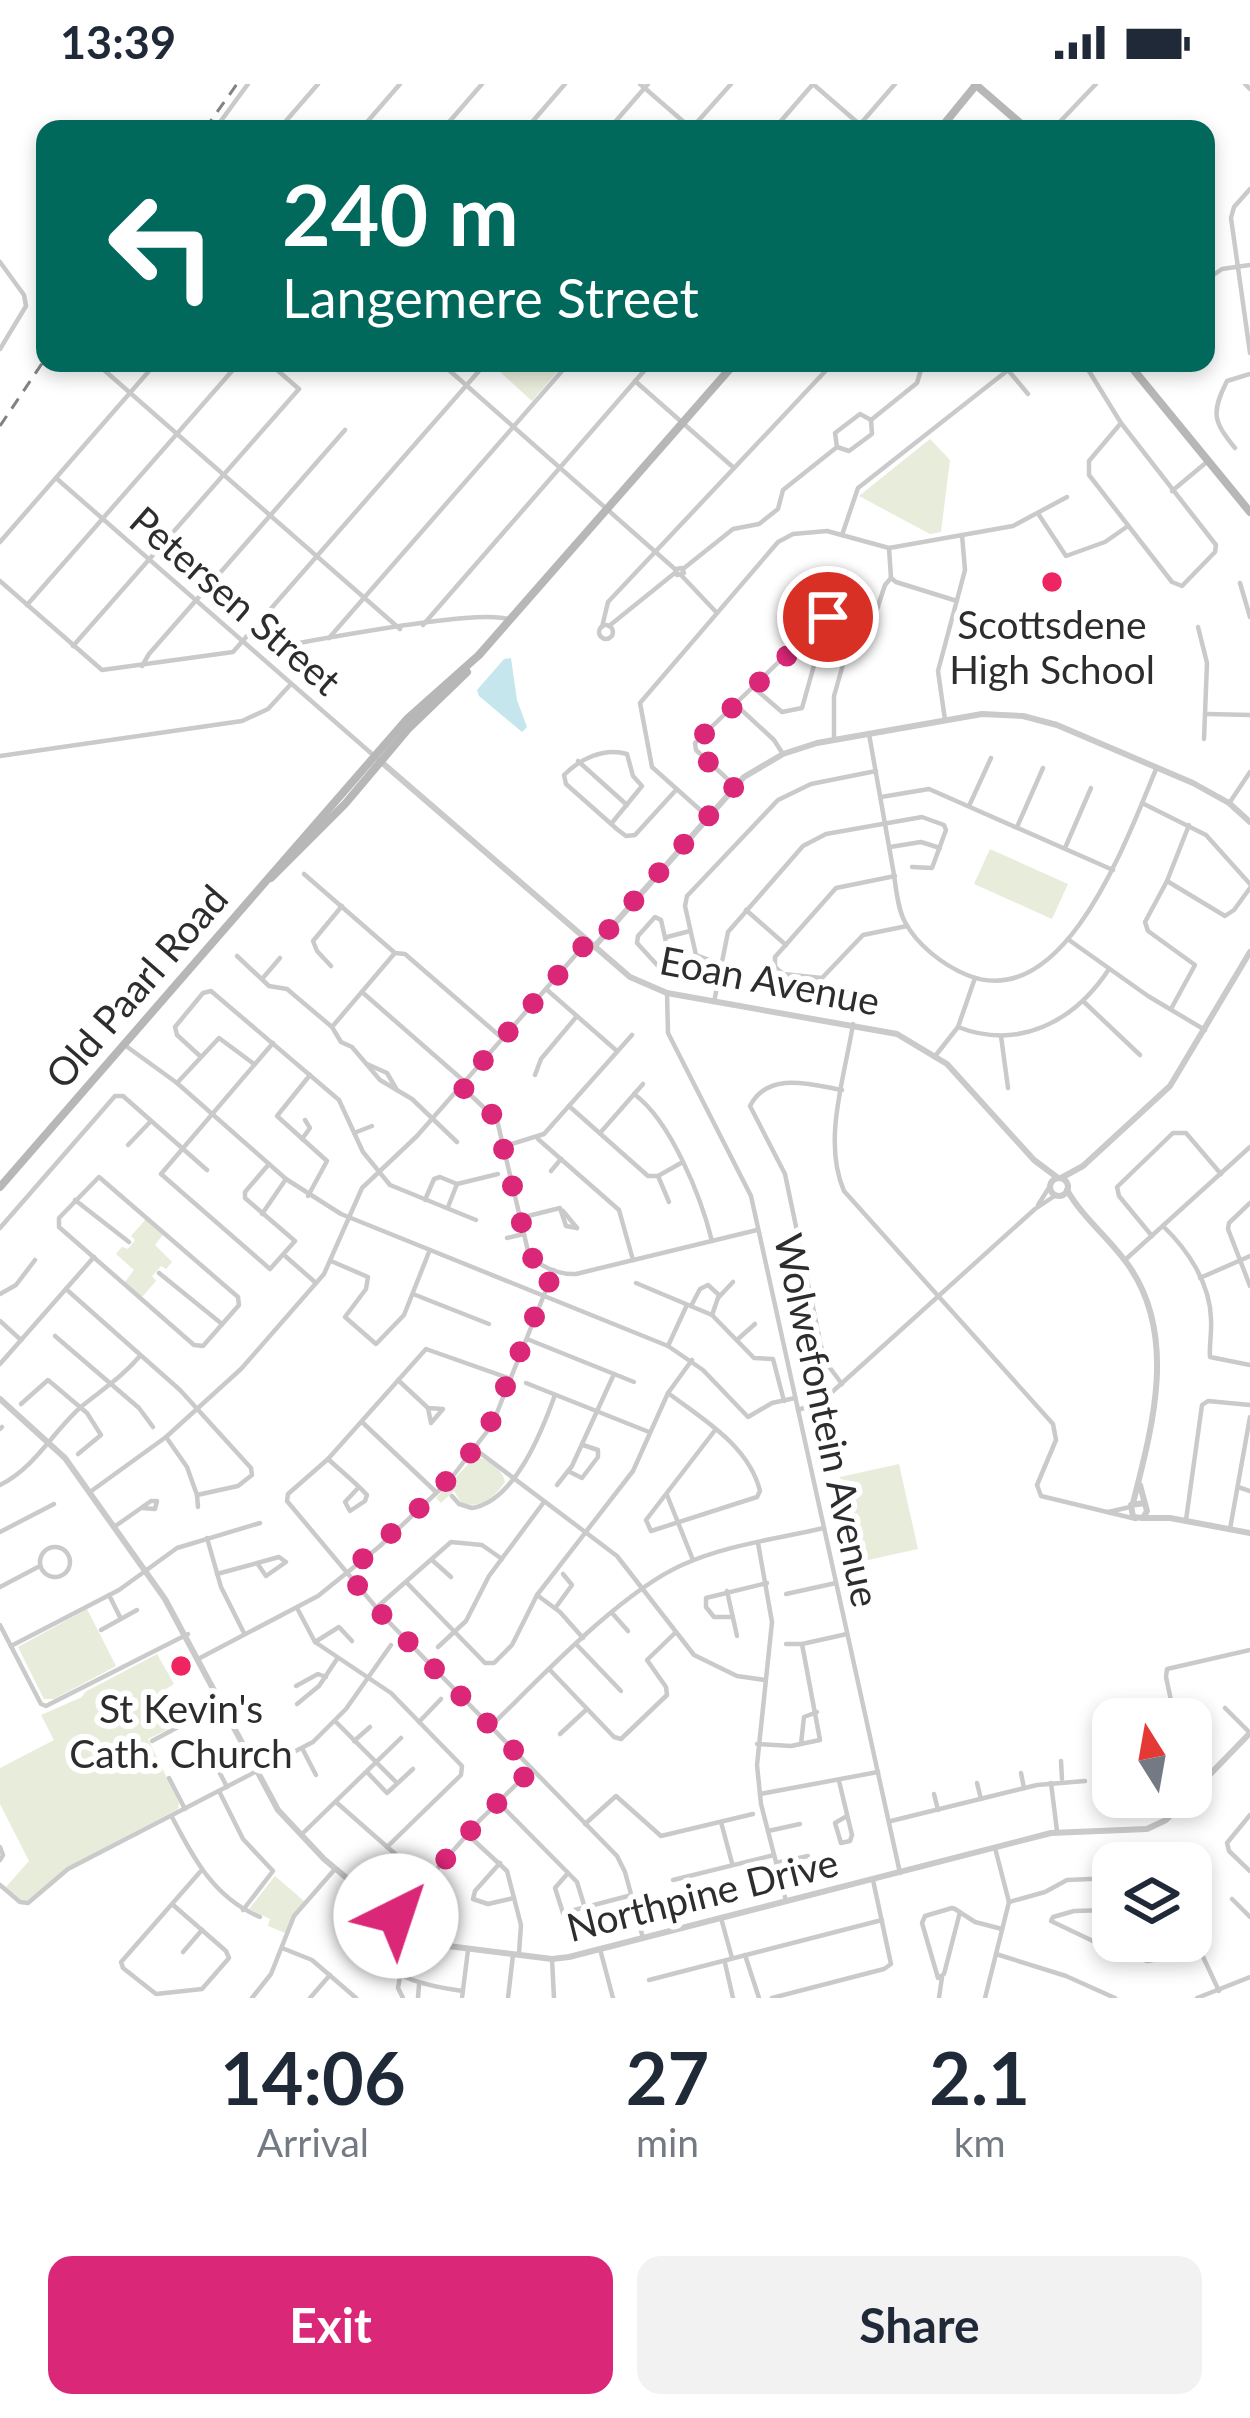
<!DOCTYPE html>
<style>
body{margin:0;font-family:Lato,sans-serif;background:#f2f2f3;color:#1f2937;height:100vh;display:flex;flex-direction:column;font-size:45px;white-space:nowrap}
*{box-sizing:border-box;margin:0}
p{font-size:39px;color:#747a83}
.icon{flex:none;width:66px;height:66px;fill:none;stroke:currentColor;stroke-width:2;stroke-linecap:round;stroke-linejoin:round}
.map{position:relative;height:1914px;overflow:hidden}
.details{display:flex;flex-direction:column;background:#fff;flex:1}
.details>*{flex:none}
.guide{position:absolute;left:36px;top:36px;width:1179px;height:252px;border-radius:24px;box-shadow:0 6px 18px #0003;background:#00695c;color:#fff;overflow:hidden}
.needle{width:78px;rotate:349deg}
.fabs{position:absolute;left:1092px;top:1614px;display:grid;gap:24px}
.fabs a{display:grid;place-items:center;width:120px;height:120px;border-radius:24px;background:#fff;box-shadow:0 6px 18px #0003;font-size:60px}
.pin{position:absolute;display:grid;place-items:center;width:102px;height:102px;color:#fff;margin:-51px;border:6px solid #fff;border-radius:50%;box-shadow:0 3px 12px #0007}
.me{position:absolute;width:132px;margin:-66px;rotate:41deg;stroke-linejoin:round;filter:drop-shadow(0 0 9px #0008)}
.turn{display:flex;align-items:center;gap:42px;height:252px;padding:0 48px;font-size:54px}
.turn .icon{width:156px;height:156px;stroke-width:2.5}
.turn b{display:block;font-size:84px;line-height:102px}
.eta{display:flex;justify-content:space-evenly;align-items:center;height:204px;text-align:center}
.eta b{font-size:72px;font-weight:700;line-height:84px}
.primary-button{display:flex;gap:24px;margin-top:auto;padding:24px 48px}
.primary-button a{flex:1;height:138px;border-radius:24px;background:#db2777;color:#fff;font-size:48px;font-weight:700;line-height:138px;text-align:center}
.primary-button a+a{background:#f2f2f3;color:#1f2937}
.status{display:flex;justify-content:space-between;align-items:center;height:84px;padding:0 60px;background:#fff;direction:ltr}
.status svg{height:33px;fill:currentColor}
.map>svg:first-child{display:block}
</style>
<div class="status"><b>13:39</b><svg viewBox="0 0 49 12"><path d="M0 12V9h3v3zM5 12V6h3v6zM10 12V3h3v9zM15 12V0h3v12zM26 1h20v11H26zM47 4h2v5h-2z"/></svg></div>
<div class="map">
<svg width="1250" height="1914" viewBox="0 0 1250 1914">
<rect width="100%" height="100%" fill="#fff"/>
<g fill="#e8ecda">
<path d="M490 279H565L532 317Z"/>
<path d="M930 355 950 376 941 448 930 450 859 412Z"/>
<path d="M990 765 1068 800 1052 835 974 800Z"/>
<path d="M146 1135 164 1149 155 1161 172 1178 166 1185 161 1182 152 1192 156 1197 141 1214 124 1199 134 1186 116 1170 122 1163 128 1165 135 1156 131 1152Z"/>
<path d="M475 1373C486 1373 504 1387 505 1398 494 1413 483 1424 462 1420L454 1407 441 1419 436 1414Z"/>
<path d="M899 1380 918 1465 859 1478 840 1393Z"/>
<path d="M87 1525 116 1582 54 1615H44L18 1563Z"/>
<path d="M157 1570 174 1600 166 1605 183 1638 148 1655 179 1719 178 1725 68 1783 28 1816 22 1817 6 1803 29 1777 0 1720V1684L54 1656 41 1631 82 1613 85 1608Z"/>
<path d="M275 1792 304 1817 285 1849 268 1842 270 1835 249 1825Z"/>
</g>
<path fill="#c5e6ed" d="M511 574 517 616 527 643 522 648 479 612 477 606 504 575Z"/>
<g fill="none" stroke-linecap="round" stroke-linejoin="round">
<g stroke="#cacaca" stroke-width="4.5">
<path d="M640 0 692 45"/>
<path d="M1245 0 1250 5"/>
<path d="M215 45 248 0"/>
<path d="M279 45 318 0"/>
<path d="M361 45 400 0"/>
<path d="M443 45 482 0"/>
<path d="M526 45 565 0"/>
<path d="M609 45 648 0"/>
<path d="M691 45 731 0"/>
<path d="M774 45 813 0 865 45"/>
<path d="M856 45 895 0"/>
<path d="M1053 45 1096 0"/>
<path d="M1250 105 1234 123 1231 134 1250 269"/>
<path d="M0 178 24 211 26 222 0 265"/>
<path d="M1206 196 1222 185 1250 181"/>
<path d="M96 279 400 545"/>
<path d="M441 279 676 486"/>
<path d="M1084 279 1121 339 1216 461 1215 468 1182 502 1172 498 1089 391V377L1121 339"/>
<path d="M1008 286 1028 310"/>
<path d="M635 297 734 384"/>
<path d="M837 363 849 367 872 350 871 336"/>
<path d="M1235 364C1213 337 1211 329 1227 297L1250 290"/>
<path d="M56 394 372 670"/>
<path d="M1172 407 1208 377"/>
<path d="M1039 431 1066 472 1105 458 1128 442"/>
<path d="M842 451 858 404 1017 279"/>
<path d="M0 458 156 279"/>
<path d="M889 464 891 494 896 498 957 517"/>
<path d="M682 484 684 489 677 491 676 485Z"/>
<path d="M683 485 733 445 759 440 778 425 783 406 837 363 835 349 860 330 871 336 917 299 923 279"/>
<path d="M681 491 717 529"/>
<path d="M0 497 102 586 233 568 486 279"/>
<path d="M1240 499 1250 533"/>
<path d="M27 521 239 279"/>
<path d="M423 541 651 279"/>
<circle cx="606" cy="548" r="7"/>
<path d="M609 542 676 488"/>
<path d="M602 543 608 518 833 279"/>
<path d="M1198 543 1207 579 1204 655"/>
<path d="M329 554 569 279"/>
<path d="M73 562 299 305 269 279"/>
<path d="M274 563C314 557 484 523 510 536"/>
<path d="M142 582 149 570 345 346"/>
<path d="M753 603 782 628 802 624 820 560 798 528 817 508 878 523"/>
<path d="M735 620 774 656 783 670"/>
<path d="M1207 630 1250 631"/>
<path d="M945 636 938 587 965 486 962 451"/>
<path d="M869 650C877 695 885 740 893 785 896 801 897 824 905 838 917 861 943 881 967 891 1066 931 1128 751 1157 683"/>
<path d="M834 656V612L854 542"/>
<path d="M0 672 242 637 268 625 291 600"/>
<path d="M578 677 627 721"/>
<path d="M735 702 696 666 695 659 823 535 871 543 885 501 891 494"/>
<path d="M881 713 929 705 1113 786"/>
<path d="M1230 718 1250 688"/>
<path d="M1142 719 1206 751 1250 800"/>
<path d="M969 722 991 674"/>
<path d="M707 732 652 683 640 619 778 458 793 450 827 447 889 464 1013 442 1067 413"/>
<path d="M611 740 642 702 633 692 627 670C604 663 580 675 564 691L566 700 618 746 626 752 635 751 676 706"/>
<path d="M1017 743 1043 684"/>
<path d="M890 763 921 758 940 764"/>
<path d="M1065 764 1091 704"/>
<path d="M304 790 395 869 405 870 502 954"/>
<path d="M895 792 836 804 775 873V883L783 890 822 894 863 851 907 842"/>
<path d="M1167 797 1225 832 1234 826 1250 804"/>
<path d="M746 826 786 861"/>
<path d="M655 833 661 836 671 880 668 884 658 882 637 859 638 852Z"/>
<path d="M667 853 690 847"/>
<path d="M1069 856 1148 912 1205 946"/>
<path d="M237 872 269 902 287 905 332 943 341 958 352 963 380 996 412 1015 457 1058"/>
<path d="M720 880 696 871 685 822 687 812 778 716 811 700 876 687"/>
<path d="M331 882 317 867 313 857 342 822"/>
<path d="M262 895 280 874"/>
<path d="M546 905 617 967"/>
<path d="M362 908 465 998"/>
<path d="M667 909 668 949 751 1112 900 1789"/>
<path d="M1083 917 1140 971"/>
<path d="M714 918 728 848 803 762 826 750 922 733 944 741 946 746 932 784 912 783"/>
<path d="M1171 925 1195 881 1148 847 1145 838 1167 797 1189 741"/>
<path d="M853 940C845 992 822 1057 844 1107L1053 1340 1056 1356 1037 1401 1041 1412 1136 1435"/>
<path d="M332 943 394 870"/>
<path d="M958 943C1019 967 1075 937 1109 885"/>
<path d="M1001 952 1008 1004"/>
<path d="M126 962 177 999 286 1095 341 1130 668 1262 703 1286 748 1333 772 1319 795 1314"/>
<path d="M936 971 958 943 975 894"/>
<path d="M200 972 177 951 175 943 203 909 211 907 339 1016 363 1068 390 1101 476 1136"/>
<path d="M367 980 387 989 397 1006"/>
<path d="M535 991 541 975 577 932"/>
<path d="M177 999 219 954 254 980"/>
<path d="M461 1002 497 1036 528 1167C536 1182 559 1191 576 1190L757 1146"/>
<path d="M634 1010C671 1037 701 1113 712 1157"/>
<path d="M569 1022 648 1092H658L681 1079"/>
<path d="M354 1049 372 1042"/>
<path d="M600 1049 643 1000"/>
<path d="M302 1055 310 1044 305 1036"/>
<path d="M538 1055 619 1126 633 1176"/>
<path d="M128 1061 151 1037"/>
<path d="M505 1062 544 1050 632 951"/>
<path d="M269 1080 245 1108V1114L295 1157 270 1185 161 1090 273 959"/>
<path d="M551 1087 561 1075"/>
<path d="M658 1092 669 1118"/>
<path d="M99 1093 238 1213 239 1221 203 1262 194 1261 59 1143V1134Z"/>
<path d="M457 1100 498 1090"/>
<path d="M308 1112 327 1077 277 1032 310 991"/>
<path d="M75 1116 129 1158"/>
<path d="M425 1116 434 1095 440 1093 457 1100 448 1123"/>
<path d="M1250 1119 1229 1139 1228 1145 1250 1202"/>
<path d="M1038 1121 1050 1102"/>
<path d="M563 1127 577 1144"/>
<path d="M262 1130 286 1095"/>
<path d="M520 1134 560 1124 566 1142 577 1144"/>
<path d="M1163 1142C1188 1166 1210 1199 1211 1235 1212 1248 1209 1261 1210 1273L1250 1281"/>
<path d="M0 1144 115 1012H123L207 1086"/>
<path d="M1152 1152 1119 1112 1117 1103 1173 1049H1186L1221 1090"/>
<path d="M507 1154 524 1150"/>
<path d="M284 1171 316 1199"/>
<path d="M1125 1176 1250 1063"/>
<path d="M331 1177 368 1193 366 1205 345 1233 376 1260 404 1231 429 1168"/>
<path d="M159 1189 222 1240"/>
<path d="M1200 1194 1250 1172"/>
<path d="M636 1199 712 1231 754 1274 773 1275 784 1317"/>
<path d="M66 1205 180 1306 251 1384 252 1391 238 1402 197 1411 187 1383 166 1353"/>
<path d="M0 1210 16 1201 35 1176"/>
<path d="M413 1210 489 1240"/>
<path d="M718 1214 733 1198"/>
<path d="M691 1222 700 1205 708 1201 719 1211 712 1231"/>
<path d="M0 1237 21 1256"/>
<path d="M55 1252 139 1324 153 1343"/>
<path d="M527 1255 634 1298"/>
<path d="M738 1255 755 1240"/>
<path d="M668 1262 686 1223"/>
<path d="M0 1280 94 1173"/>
<path d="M511 1295 426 1265 328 1375 288 1410 287 1417 385 1534 617 1772 625 1788 643 1854"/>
<path d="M398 1296 428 1324 443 1325 431 1339 428 1324"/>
<path d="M526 1299 649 1348"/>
<path d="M842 1300 824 1276 785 1090 750 1022C768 987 810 1000 842 1006"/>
<path d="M668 1309C704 1336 749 1362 760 1407L757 1413 651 1447 646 1436 716 1345"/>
<path d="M21 1320 48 1296 87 1329 101 1351 78 1370"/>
<path d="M798 1326 821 1318 1035 1125 1056 1111"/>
<path d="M362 1338 436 1408"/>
<path d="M0 1345 2 1343"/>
<path d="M475 1365 617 1472 694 1571 737 1592 765 1596"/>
<path d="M328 1375C341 1387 355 1398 367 1411L365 1417 350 1427 345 1418 359 1403"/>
<path d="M568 1387 582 1394 598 1373V1366L583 1361"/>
<path d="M0 1401C36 1383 53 1347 82 1322 103 1305 122 1293 140 1272"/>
<path d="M557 1401 572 1382 614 1290"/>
<path d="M1238 1403 1250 1407"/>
<path d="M90 1408 166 1353 241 1285 324 1190 362 1104 417 1052 587 858"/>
<path d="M197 1411 198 1423"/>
<path d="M667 1411 693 1476"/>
<path d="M452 1412 459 1420 472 1424C515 1417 542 1347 555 1311"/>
<path d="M1108 1428 1130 1423"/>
<path d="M1186 1436 1202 1321 1208 1317 1250 1321"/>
<path d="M114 1443 151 1417H157L155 1425 142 1424"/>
<path d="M1230 1445 1250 1333"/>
<path d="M0 1448 54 1420"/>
<path d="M207 1454 221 1503 244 1549"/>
<path d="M758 1459 772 1538 757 1681 761 1720 786 1817"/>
<circle cx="55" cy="1478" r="15"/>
<path d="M432 1476 451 1493"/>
<path d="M217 1490 279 1473 286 1478 266 1492 257 1479"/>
<path d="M407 1499 485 1579H494L512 1561 537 1511 633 1387 668 1309 692 1276"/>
<path d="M0 1503 38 1483"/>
<path d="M727 1507 737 1552"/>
<path d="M786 1510 836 1499"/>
<path d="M109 1511 120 1533"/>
<path d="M537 1511 560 1528 583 1554"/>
<path d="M556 1523 572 1501 563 1490"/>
<path d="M297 1524 315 1558 391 1609 462 1682 461 1691 387 1763"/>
<path d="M376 1524 451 1458 482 1461 502 1475"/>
<path d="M613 1530 628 1547"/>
<path d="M733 1533H714L706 1523V1514L767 1499"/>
<path d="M0 1541 41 1620 46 1622 188 1550"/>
<path d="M101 1546 137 1526"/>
<path d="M315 1558 339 1543 352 1557"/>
<path d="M576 1560 621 1607"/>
<path d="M786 1560H802"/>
<path d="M11 1562 119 1506 177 1464 260 1439"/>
<path d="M438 1563 466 1537 489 1492 544 1418"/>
<path d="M200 1574 318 1512 380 1462 449 1397 492 1341 554 1186"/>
<path d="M549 1585 614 1653 621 1655 667 1611 666 1603 647 1576 675 1549"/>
<path d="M296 1602 318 1590 326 1593"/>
<path d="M297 1620 319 1602 337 1575"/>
<path d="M1225 1624 1250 1649"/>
<path d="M1175 1635 1166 1593 1167 1585 1250 1566"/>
<path d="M335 1637 397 1699"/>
<path d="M419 1638 441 1615"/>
<path d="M492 1641C541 1593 620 1509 682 1481 726 1461 776 1455 824 1444"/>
<path d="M560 1650 587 1625"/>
<path d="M203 1656 227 1703"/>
<path d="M152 1657 223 1619"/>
<path d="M354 1657 370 1643"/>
<path d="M757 1660 791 1662 820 1656 802 1560 847 1550"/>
<path d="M801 1660 804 1633 817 1628"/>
<path d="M302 1664 316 1691"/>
<path d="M1061 1677 1062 1695"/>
<path d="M1191 1685 1204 1697"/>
<path d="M367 1688 387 1709 413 1685"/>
<path d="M1021 1689 1024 1704"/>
<path d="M169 1694 185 1725"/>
<path d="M839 1697 852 1751 850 1757 841 1759 835 1739 847 1732"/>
<path d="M977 1699 981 1715"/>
<path d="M1051 1699 1057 1747"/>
<path d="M219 1707 243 1755 273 1787 243 1826"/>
<path d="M760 1710 878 1688"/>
<path d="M934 1710 938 1726"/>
<path d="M336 1718 426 1797"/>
<path d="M499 1719 577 1798 585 1824"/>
<path d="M1250 1731 1227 1759 1229 1767 1250 1787"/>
<path d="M172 1733C194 1775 214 1814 260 1833"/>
<path d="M891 1737 1037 1701 1085 1697"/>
<path d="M721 1738 732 1779"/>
<path d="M585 1740 616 1712 661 1752 753 1730"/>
<path d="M768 1747 800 1740"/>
<path d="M301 1751 401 1654"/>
<path d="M468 1751 507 1787 521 1841 519 1869"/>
<path d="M0 1763 3 1771 0 1776"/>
<path d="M500 1779 475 1807 473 1815 488 1820 514 1814"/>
<path d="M776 1779 808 1772"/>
<path d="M568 1789 555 1804 563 1829 632 1811"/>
<path d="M673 1796 774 1771"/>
<path d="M0 1801 20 1818 28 1819 68 1785 313 1658 346 1625 391 1561"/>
<path d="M369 1814 346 1840 347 1850C392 1889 402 1899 463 1907"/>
<path d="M1232 1815 1250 1833"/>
<path d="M1009 1818 1045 1808 1067 1796 1113 1794"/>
<path d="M172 1820 226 1867 229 1874 202 1905 156 1910 123 1884 121 1878 122 1877 200 1788"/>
<path d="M1107 1826 1074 1827 1053 1833 1051 1837 1095 1858 1102 1857 1107 1845 1109 1794"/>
<path d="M960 1828 944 1890 938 1894 922 1839 925 1832 952 1824 955 1825 975 1838 1002 1845"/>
<path d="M721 1834 732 1874"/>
<path d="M393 1835 480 1736 532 1685"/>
<path d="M1191 1847 1219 1907"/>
<path d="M1131 1857 1130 1870 1147 1877 1202 1867"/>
<path d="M282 1864 312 1876 356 1914"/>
<path d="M600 1865 613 1914"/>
<path d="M183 1868 202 1846"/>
<path d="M996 1870 1066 1892 1115 1914"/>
<path d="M745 1871 759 1914"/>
<path d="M552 1875 554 1914"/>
<path d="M725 1879 733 1914"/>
<path d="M400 1893 398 1904 403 1914"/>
<path d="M649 1896 882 1836"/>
<path d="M252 1914 271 1890 294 1832 335 1785"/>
<path d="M310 1914 330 1891"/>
<path d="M418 1914 419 1901"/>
<path d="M462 1914 468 1866"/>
<path d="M508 1914 513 1871"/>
<path d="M772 1914 884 1885 891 1880 873 1796"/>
<path d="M939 1914 942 1893"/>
<path d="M985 1914 1009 1818 995 1764"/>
<path d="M1197 1914 1250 1893"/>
</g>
<g stroke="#cacaca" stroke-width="6">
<path d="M379 676 630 893 667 909 897 950 947 980 1034 1076 1058 1094"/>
<path d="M594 863 744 693 783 670 817 659 982 630 1023 632 1057 641 1193 699 1229 719 1250 738"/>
<path d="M1061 1094 1083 1082 1170 1002 1250 868"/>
<circle cx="1059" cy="1103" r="9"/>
<path d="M1067 1106C1084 1136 1112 1156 1131 1185 1177 1255 1152 1344 1133 1419"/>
<path d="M0 1315 65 1374 165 1515 278 1726 324 1775 424 1859 552 1875 569 1873 1051 1749 1147 1745 1166 1736 1189 1713"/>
<path d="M1140 1401 1147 1427 1143 1434 1133 1433 1131 1421 1144 1419"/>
<path d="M1143 1434H1170L1250 1449"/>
<path d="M1191 1710 1250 1649"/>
</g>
<g stroke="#b7b7b7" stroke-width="8">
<path d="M975 0 1027 45"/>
<path d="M940 45 976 1"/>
<path d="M1128 279 1250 428"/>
<path d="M479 571 735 279"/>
<path d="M271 794 345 720 409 644 467 588"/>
<path d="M0 1103 407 635 479 571"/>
</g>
<g stroke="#828282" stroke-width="3" stroke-dasharray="12 9" stroke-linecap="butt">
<path d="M205 45 237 0"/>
<path d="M0 342 45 275"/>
</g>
</g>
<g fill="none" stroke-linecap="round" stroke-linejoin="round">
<path stroke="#db2777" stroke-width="21" stroke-dasharray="0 37.8" d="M396 1832 480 1736 532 1685 385 1534 347 1489 436 1409 485 1352 554 1186 536 1178 529 1170 496 1034 461 1002 587 858 593 863 597 859 735 702 696 667 695 659 828 533"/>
</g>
<g fill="#ef2561" stroke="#fff" stroke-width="4.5">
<circle cx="1052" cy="498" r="12"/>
<circle cx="181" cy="1582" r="12"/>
</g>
<g text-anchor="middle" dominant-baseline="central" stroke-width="12" stroke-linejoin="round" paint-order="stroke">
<g font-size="39" fill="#2d2d2d" stroke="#fff">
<text transform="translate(236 516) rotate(41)">Petersen Street</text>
<text transform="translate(770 896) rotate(11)">Eoan Avenue</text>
<text transform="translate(136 902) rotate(-49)">Old Paarl Road</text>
<text transform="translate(828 1336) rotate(78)">Wolwefontein Avenue</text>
<text transform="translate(702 1810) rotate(-14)">Northpine Drive</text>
</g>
<g font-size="39" fill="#2d2d2d" stroke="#fff">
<text x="1052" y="540">Scottsdene<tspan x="1052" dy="45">High School</tspan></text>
<text x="181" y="1624">St Kevin's<tspan x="181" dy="45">Cath. Church</tspan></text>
</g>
</g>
</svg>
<div class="fabs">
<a><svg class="needle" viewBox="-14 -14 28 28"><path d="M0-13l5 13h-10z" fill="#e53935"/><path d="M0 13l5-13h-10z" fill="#747a83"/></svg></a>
<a><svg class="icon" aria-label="layers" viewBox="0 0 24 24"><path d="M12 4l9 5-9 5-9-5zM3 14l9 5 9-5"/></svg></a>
</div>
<div class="pin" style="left:828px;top:533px;background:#d93025"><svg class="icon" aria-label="arrive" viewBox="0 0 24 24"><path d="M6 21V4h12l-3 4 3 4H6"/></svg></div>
<svg class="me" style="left:396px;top:1832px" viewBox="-20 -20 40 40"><circle r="19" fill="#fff"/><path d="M0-13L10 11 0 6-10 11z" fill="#db2777"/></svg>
<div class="guide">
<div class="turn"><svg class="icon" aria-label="left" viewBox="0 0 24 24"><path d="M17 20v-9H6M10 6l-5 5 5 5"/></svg><div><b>240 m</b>Langemere Street</div></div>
</div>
</div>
<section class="details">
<div class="eta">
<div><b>14:06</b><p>Arrival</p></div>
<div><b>27</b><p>min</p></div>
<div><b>2.1</b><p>km</p></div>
</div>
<div class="primary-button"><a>Exit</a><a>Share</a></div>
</section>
